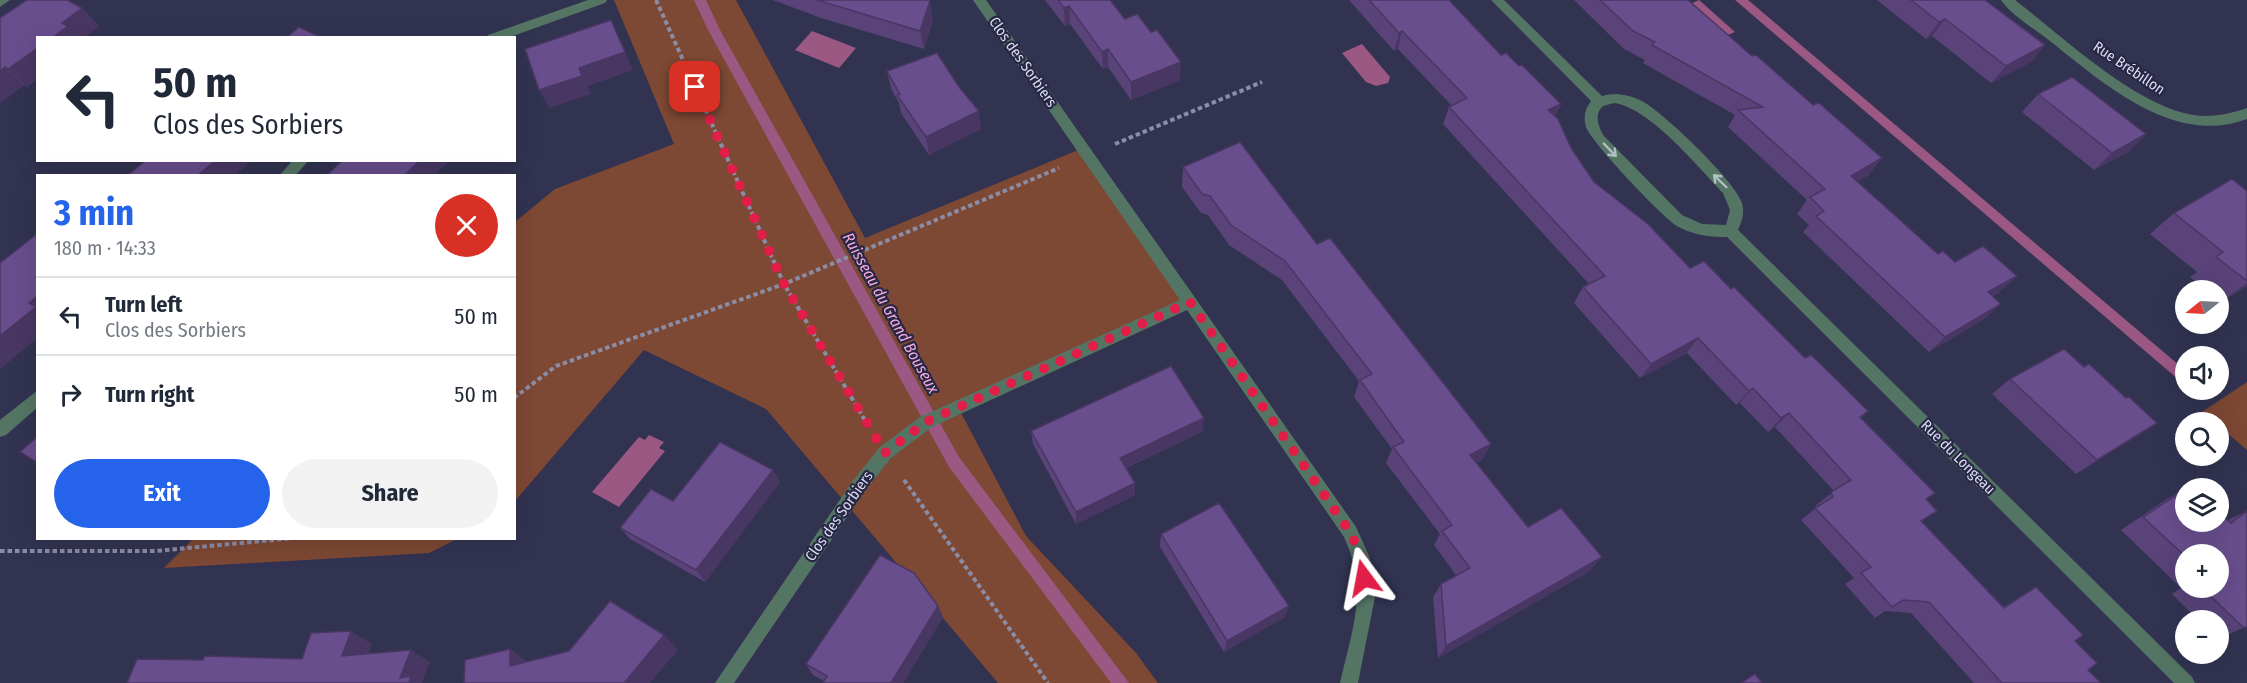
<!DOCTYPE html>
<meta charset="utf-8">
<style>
body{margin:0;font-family:"Fira Sans Condensed",sans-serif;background:#f2f2f3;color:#1f2937;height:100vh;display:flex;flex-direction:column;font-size:22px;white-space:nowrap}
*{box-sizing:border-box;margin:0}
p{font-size:20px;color:#747a83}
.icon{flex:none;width:33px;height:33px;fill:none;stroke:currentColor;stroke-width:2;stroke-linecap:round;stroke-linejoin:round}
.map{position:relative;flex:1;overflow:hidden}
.details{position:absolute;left:36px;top:174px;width:480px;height:366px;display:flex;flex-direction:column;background:#fff;border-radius:0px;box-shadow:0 6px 24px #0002}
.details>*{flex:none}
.hud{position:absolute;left:36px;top:36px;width:480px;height:126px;border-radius:0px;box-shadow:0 6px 24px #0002;background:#fff;color:#1f2937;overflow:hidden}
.needle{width:39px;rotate:252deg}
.buttons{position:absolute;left:2175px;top:280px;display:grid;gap:12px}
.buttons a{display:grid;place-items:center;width:54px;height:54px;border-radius:50%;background:#fff;box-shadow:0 6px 24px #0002;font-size:30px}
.pin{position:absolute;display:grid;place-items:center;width:51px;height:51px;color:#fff;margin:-26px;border-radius:12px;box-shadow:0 3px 9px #0006}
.me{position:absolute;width:66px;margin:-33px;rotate:347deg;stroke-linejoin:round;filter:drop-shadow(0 0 4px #0008)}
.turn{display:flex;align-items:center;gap:21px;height:126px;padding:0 18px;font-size:27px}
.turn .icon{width:78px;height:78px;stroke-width:2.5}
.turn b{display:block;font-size:42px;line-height:51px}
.round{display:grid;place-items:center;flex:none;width:63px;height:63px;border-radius:32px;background:#f2f2f3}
.head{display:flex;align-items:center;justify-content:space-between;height:102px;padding:0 18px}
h1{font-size:36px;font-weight:700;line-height:45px;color:#2563eb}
.cta{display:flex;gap:12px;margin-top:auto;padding:12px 18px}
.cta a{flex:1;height:69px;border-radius:36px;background:#2563eb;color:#fff;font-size:24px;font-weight:700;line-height:69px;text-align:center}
.cta a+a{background:#f2f2f3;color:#1f2937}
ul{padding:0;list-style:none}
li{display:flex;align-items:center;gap:18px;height:78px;padding:0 18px;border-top:2px solid #e0e1e3}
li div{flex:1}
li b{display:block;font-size:22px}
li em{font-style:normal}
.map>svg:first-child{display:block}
</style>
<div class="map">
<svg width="2247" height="683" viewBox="0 0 2247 683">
<rect width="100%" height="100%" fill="#323351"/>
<g fill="#7d4834">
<path d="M614 0H736L865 238 1083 148 1190 302 958 407 1026 536 1136 653 1158 683H998L766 409 644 350 515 501V222L555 189 674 144Z"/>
<path d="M2247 382V450L2219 426 2218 423 2202 412Z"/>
<path d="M193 539V538L457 539 429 553 164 568Z"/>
</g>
<g fill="#9a5882">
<path d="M1699 0 1735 32 1719 39 1682 8Z"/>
<path d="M812 31 856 48 839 68 795 50Z"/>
<path d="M1362 44 1390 77 1388 83 1376 86 1366 82 1342 53Z"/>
<path d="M649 435 664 442 659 448 665 451 619 507 592 492 639 437 645 440Z"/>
</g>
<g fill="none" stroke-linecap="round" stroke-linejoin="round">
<g fill="#9a5882" fill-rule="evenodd">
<path d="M694 0H706L720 30 959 457 1129 683H1111L949 467 708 30Z"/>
<path d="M1735 0H1748L2186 371V386Z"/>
</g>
<g stroke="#8b8ca5" stroke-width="4" stroke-dasharray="4.5 3" stroke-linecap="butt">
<path d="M656 0 784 284 869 427"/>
<path d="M1115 144 1262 82"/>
<path d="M514 398 556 366 784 284 1059 168"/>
<path d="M904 480 1048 683"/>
<path d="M0 551H156L294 538"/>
</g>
<g fill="#547564" fill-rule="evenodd">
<path d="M0 0H10L0 7Z"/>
<path d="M588 0H607L605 3 507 38H486L488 35Z"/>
<path d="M973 0H986L1356 527 1370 558 1375 597 1358 683H1340C1352 629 1369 591 1344 537L1187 310 932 427 891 458 864 492 734 683H715L852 482 879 448 920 417 1180 300Z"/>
<path d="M1491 0H1504L1602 96C1615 92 1630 95 1642 101 1663 112 1736 182 1742 203 1745 213 1742 221 1738 230L2192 677 2195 683H2174L1727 237C1710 237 1692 235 1677 226 1663 218 1591 142 1586 127 1583 117 1585 109 1591 101ZM1614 103C1650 108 1697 166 1723 193L1730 210 1726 225 1702 224 1682 215 1603 135C1598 125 1594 114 1603 106Z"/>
<path d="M2001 0H2015C2062 36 2127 98 2184 113 2206 119 2226 115 2247 108V119C2174 147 2103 83 2050 41 2035 29 2012 16 2001 0Z"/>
<path d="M293 160H309L295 176H279Z"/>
<path d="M38 390V407L6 435 0 437V420Z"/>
</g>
</g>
<g fill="#594379" fill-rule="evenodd">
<path d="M773 0H927L933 20 924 49 821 18Z"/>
<path d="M1045 0H1110L1125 19 1180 80 1131 100 1108 67 1103 69 1070 24 1065 26Z"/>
<path d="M1349 0H1451L1450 2 1501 55 1519 66 1561 104 1555 117 1571 148 1594 182 1690 268 1731 289 1805 358 1868 411 1861 418 1926 500 1922 522 2003 607 2036 587 2075 641 2088 670 2101 683H1974L1911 613 1885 611 1875 618 1845 584 1854 578 1801 520 1817 507 1816 505 1834 491 1775 427 1768 432 1740 403 1736 405 1687 353 1640 378 1574 303 1583 287 1589 284 1443 124 1449 107 1451 105 1398 49 1394 51Z"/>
<path d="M1574 0H1688L1869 175 1857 181 1938 254 1955 262 2000 292 1993 296 2001 304 1984 319 1929 352 1803 232 1809 225 1797 214 1807 200 1728 127 1735 115 1643 63 1645 60 1624 49Z"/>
<path d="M1877 0H1985L2045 45 2031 62 1991 83 1932 36 1926 39Z"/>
<path d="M82 8 99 26 38 38V79L27 87 24 85 0 103V18Z"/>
<path d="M887 71 981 129 929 155 901 113 899 103 891 89Z"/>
<path d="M2038 94 2146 134 2128 152 2094 170 2022 112Z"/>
<path d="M1183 167 1317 244 1491 444 1482 460 1476 463 1528 527 1590 571 1438 658 1433 597 1441 584 1456 575 1434 545 1440 534 1386 463 1392 449 1354 397 1359 381 1282 280 1229 245 1208 215 1201 213 1182 187Z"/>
<path d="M2247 191V286L2221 302 2218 300V291H2207L2190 277 2197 272 2150 234 2174 213Z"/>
<path d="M2084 367 2126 398 2157 423 2076 474 1992 394 2010 379Z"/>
<path d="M1031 431H1203L1126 468 1135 495 1076 524 1033 444Z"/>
<path d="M773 470 780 482 705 582 630 539 620 528 673 501Z"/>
<path d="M2190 486 2228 520 2247 511V626L2218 639V621H2199L2172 594 2181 588 2121 530 2167 499ZM2186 555 2218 588H2186Z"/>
<path d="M1161 534 1285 617 1224 652 1160 547Z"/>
<path d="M943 617 903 683H823L824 681 813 675 806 664Z"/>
</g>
<g fill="#493763">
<path d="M930 1 933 20 924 49 920 31Z"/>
<path d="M1069 6 1070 24 1065 26 1064 8Z"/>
<path d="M82 8 99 26 84 38H52L62 23Z"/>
<path d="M1945 19 1932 36 1926 39 1939 22Z"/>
<path d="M611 20 633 70 588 86 591 94 550 108 539 90 579 68Z"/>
<path d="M1402 31 1398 49 1394 51 1399 33Z"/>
<path d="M2045 45 2031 62 1991 83 2006 66Z"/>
<path d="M38 48V79L27 87 8 69Z"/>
<path d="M1108 49V67L1103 69 1102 52Z"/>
<path d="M1181 62 1180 80 1131 100V82Z"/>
<path d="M5 67 24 85 0 103V71Z"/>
<path d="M1561 104 1553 121 1548 110Z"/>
<path d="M979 111 981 129 929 155 926 137Z"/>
<path d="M2146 134 2128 152 2094 170 2112 153Z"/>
<path d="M1882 158 1869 175 1838 193 1851 176Z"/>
<path d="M216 160H247L249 163 234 176H197Z"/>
<path d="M420 160H450L434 176H404Z"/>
<path d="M2017 276 2000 292 1972 308 1988 292Z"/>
<path d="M2247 283V286L2221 302Z"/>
<path d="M38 296V338L0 369V336L29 303Z"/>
<path d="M2001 304 1984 319 1929 352 1945 337Z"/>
<path d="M1698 338 1687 353 1640 378 1651 364Z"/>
<path d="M1753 388 1740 403 1736 405 1749 391Z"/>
<path d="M1789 413 1775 427 1768 432 1781 418Z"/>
<path d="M1204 418 1203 431 1120 470V458Z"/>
<path d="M2157 423 2136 437 2076 474 2097 460Z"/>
<path d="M1491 444 1482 460 1461 471 1470 455Z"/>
<path d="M773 470 780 482 705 582 696 570Z"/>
<path d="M1135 483V495L1076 524V512Z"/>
<path d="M1602 557 1590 571 1438 658 1446 646Z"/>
<path d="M938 606 943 617 903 683H891Z"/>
<path d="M1289 606 1285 617 1224 652 1227 641Z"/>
<path d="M351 631 372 644 363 668 342 656Z"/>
<path d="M664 635 678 650 650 683H624Z"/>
<path d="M510 649 529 663 510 666Z"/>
<path d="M411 650 430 662 422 682 423 683H408L400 678Z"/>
</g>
<g fill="#684e8d" stroke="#493763" stroke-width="1.5">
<path d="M27 0H67L82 8 62 23 68 26 52 38H38V48L8 69 5 67 0 71V18Z"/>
<path d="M817 0H927L930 1 920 31Z"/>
<path d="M1058 0H1110L1125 19 1137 14 1151 32 1157 30 1181 62 1131 82 1108 49 1102 52 1069 6 1064 8Z"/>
<path d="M1369 0H1449L1501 55 1506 53 1519 66 1522 65 1561 104 1548 110 1558 119 1571 148 1594 182 1648 224 1690 268 1704 261 1731 289 1734 287 1805 358 1811 355 1834 377 1868 411 1860 417 1935 493 1926 499 1937 511 1921 521 2004 608 2036 587 2083 635 2075 641 2097 663 2088 670 2101 683H2002L1929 602 1903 600 1892 607 1861 573 1871 567 1815 508 1833 497 1831 492 1851 480 1789 413 1781 418 1753 388 1749 391 1698 338 1651 364 1583 287 1605 276 1449 107 1467 98 1402 31 1399 33Z"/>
<path d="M1600 0H1688L1752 56 1756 55 1813 105 1819 103 1882 158 1851 176 1938 254 1943 251 1955 262 1983 246 2017 276 1988 292 2001 304 1945 337 1816 216 1824 211 1810 197 1825 189 1738 110 1763 107 1652 45 1655 42 1633 31Z"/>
<path d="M1911 0H1985L2045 45 2006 66 1945 19 1939 22Z"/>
<path d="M611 20 625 52 579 68 582 76 539 90 525 49Z"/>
<path d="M299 27 322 38H286Z"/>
<path d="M937 53 959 87 979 111 926 137 897 95 900 94 887 71Z"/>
<path d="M2072 77 2146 134 2112 153 2038 94Z"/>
<path d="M1240 142 1317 244 1330 238 1491 444 1470 455 1528 527 1561 508 1602 557 1446 646 1441 584 1470 568 1442 531 1452 525 1393 447 1404 442 1360 380 1372 374 1285 261 1231 225 1210 196 1202 194 1183 167Z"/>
<path d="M146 160H216L197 176H127Z"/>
<path d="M343 160H420L404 176H326Z"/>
<path d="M2232 179 2247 191V281L2216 257 2223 252 2174 213Z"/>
<path d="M38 233V296L29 303 36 307 0 336V263Z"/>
<path d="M2064 349 2084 367 2089 364 2126 398 2129 397 2157 423 2097 460 2010 379Z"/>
<path d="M1171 366 1204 418 1120 458 1135 483 1076 512 1031 431Z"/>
<path d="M38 436V463L20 452Z"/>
<path d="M720 442 773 470 696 570 620 528 651 489 673 501Z"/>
<path d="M2190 486 2194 489H2186V522H2218V512L2231 523 2247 511V626L2244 628 2202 588H2218V555H2186V557L2143 517Z"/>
<path d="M1219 503 1289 606 1227 641 1161 534Z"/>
<path d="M880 555 914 573 938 606 891 683H823L827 676 806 664Z"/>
<path d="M610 601 664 635 624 683H464L465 660 510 649V666L569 651Z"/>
<path d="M351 631 342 656 411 650 400 678 411 676 409 683H127L137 659 203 660 205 656 302 659 311 633Z"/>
<path d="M1755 674 1762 683H1741Z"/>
</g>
<defs><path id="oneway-shaft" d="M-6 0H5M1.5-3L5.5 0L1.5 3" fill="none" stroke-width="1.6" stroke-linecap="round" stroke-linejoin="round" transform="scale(1.5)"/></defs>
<g stroke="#b2bec6">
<use href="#oneway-shaft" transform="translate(1610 150) rotate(46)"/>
<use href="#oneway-shaft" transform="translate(1720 181) rotate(-136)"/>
</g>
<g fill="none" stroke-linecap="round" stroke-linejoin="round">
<path stroke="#e11d48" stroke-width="10" stroke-dasharray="0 18" d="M695 87 784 284 885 453 926 422 1190 302 1350 532 1362 558 1364 578"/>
</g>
<g text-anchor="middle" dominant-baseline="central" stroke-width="4.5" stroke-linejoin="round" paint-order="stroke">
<g font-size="15" fill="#dbddf0" stroke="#282846">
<text transform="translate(1023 62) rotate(55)">Clos des Sorbiers</text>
<text transform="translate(2129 68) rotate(34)">Rue Brébillon</text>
<text transform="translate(1958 457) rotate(45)">Rue du Longeau</text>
<text transform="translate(839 516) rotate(-55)">Clos des Sorbiers</text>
</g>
<g font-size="16" font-style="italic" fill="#f7acdb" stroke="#282846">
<text transform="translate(891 313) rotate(61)">Ruisseau du Grand Bouseux</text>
</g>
</g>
</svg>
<div class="buttons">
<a><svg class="needle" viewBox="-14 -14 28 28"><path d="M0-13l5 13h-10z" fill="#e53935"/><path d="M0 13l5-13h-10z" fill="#747a83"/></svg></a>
<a><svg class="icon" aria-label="sound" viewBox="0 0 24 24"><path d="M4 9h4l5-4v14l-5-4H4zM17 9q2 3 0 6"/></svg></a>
<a><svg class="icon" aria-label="search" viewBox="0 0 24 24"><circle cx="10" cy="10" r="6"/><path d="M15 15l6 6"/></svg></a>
<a><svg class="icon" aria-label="layers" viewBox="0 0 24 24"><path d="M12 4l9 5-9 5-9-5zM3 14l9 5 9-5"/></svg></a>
<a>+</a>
<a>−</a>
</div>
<div class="pin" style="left:695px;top:87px;background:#d93025"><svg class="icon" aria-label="arrive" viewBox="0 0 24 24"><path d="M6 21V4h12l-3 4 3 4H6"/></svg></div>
<svg class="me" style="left:1364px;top:578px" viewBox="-20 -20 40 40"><path d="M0-17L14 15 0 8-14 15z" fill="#e11d48" stroke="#fff" stroke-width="4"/></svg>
<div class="hud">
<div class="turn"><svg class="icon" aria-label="left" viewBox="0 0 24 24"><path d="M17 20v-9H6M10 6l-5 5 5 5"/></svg><div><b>50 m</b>Clos des Sorbiers</div></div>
</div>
<section class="details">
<div class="head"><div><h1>3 min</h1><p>180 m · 14:33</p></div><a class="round" style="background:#d93025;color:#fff"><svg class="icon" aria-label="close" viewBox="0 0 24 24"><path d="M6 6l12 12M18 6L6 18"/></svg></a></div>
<ul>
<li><svg class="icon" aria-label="left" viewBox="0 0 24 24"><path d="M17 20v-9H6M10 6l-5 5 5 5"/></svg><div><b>Turn left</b><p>Clos des Sorbiers</p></div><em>50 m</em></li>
<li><svg class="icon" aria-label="right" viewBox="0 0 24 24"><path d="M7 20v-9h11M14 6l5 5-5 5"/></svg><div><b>Turn right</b></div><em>50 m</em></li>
</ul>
<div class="cta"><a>Exit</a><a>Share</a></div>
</section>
</div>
